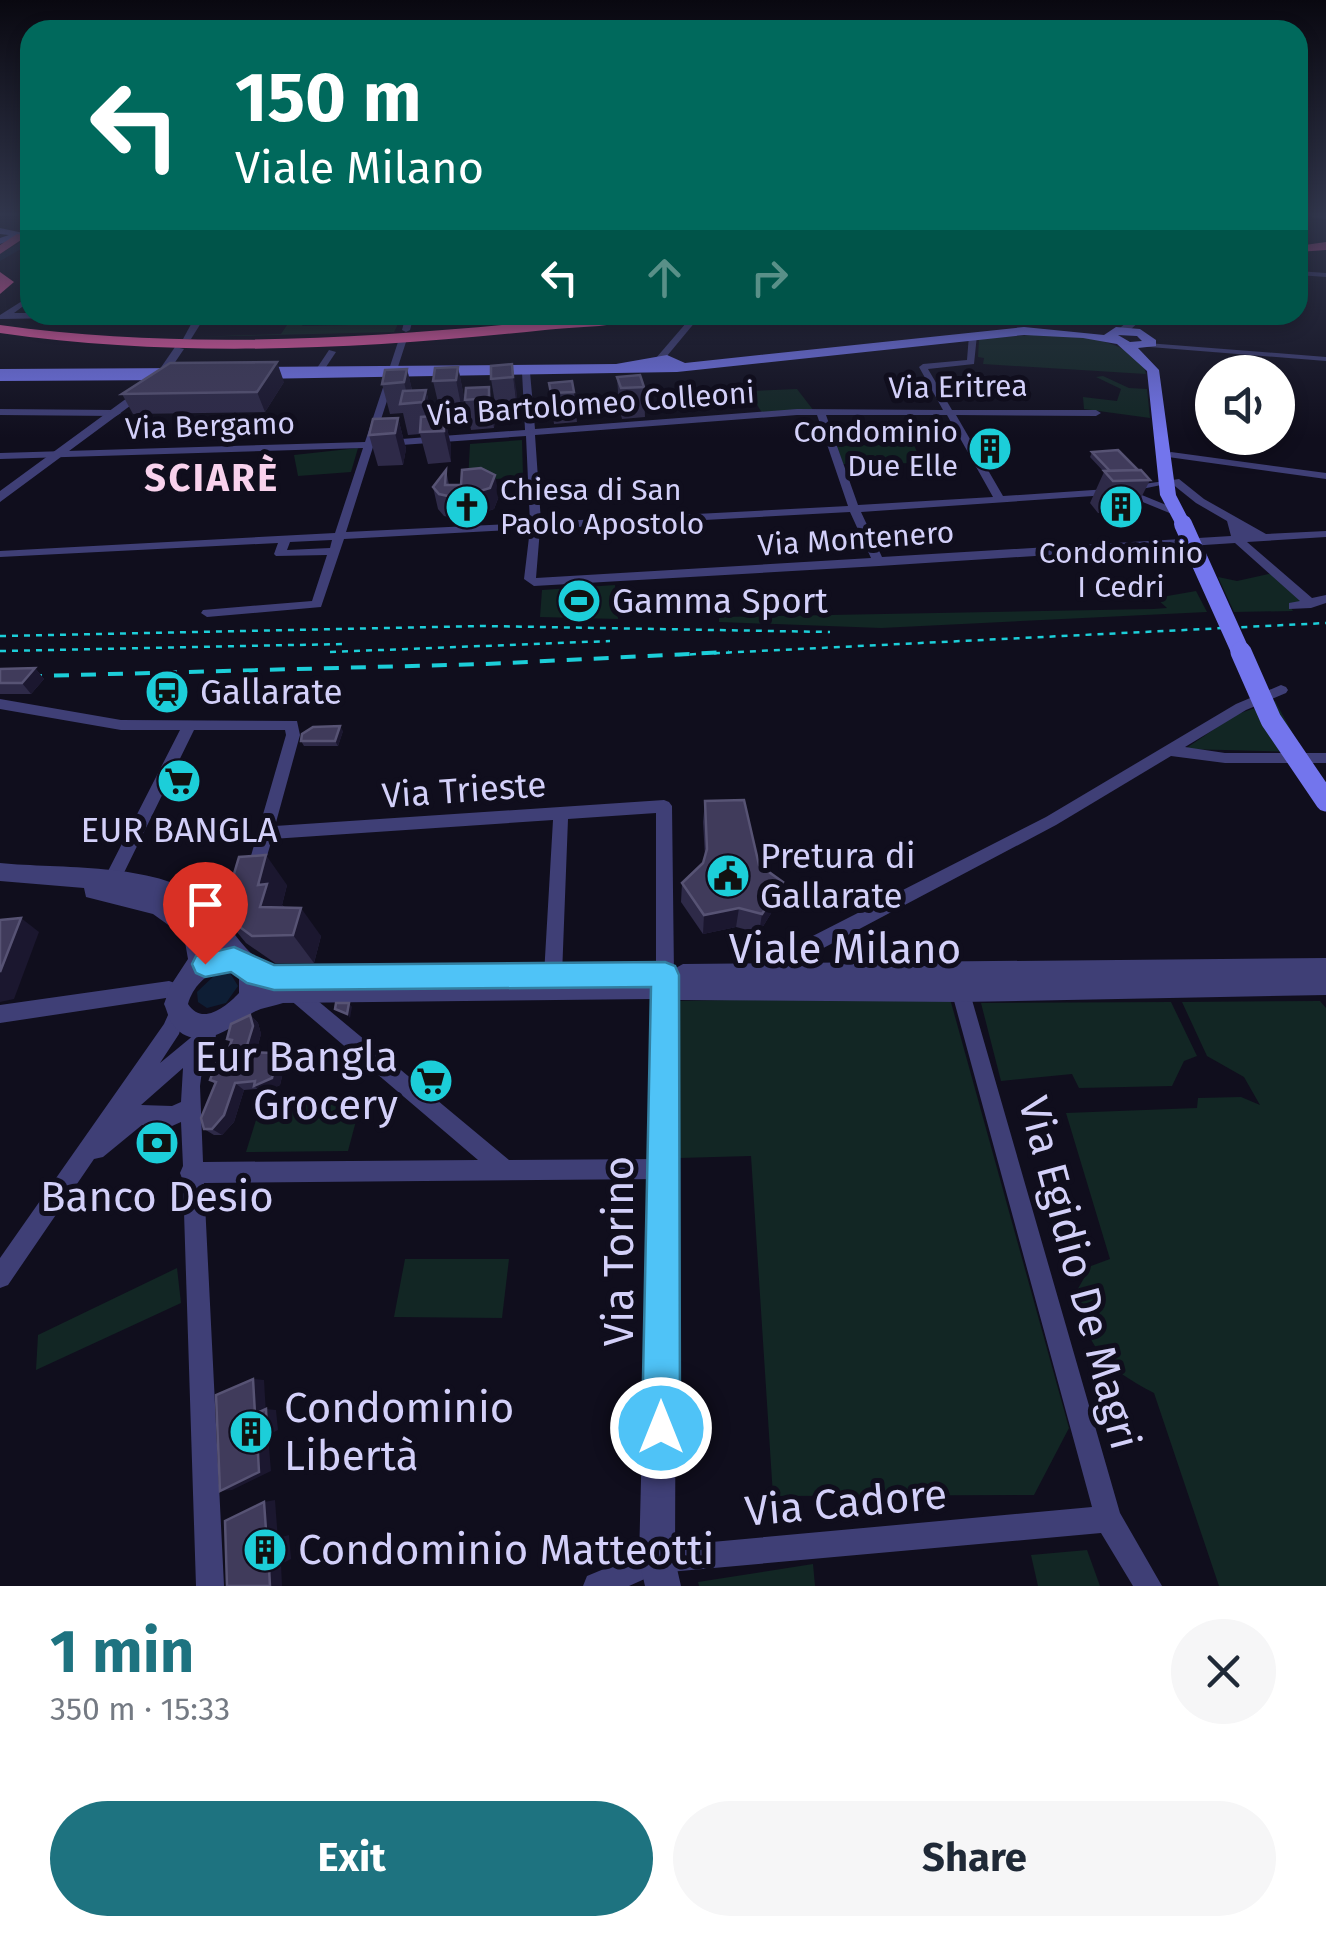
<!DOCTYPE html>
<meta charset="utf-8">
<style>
body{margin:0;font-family:"Fira Sans",sans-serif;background:#f6f6f7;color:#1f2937;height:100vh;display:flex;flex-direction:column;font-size:38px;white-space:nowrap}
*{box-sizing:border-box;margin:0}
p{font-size:32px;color:#747a83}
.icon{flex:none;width:55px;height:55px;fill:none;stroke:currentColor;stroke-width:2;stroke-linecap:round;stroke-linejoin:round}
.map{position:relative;height:1586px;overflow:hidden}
.side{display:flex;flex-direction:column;background:#fff;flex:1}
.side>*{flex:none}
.hud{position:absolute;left:20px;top:20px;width:1288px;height:305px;border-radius:30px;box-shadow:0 5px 15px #0003;background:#00695c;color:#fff;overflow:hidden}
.tools{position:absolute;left:1195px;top:355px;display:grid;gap:20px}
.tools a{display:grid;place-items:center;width:100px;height:100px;border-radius:50%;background:#fff;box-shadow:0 5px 15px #0003;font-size:50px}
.pin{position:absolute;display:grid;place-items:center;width:85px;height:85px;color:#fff;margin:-102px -42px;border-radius:50% 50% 50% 0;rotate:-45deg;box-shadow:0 0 10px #0007}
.pin .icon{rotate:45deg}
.me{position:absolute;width:110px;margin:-55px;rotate:0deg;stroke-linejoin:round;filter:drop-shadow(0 0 8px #0008)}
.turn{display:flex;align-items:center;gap:35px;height:210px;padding:0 50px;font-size:45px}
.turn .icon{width:130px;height:130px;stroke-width:2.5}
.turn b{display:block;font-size:70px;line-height:85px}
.lanes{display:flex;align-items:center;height:95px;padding:0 50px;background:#0003;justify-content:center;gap:50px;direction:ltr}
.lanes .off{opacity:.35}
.round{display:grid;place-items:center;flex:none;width:105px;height:105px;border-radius:52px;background:#f6f6f7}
.summary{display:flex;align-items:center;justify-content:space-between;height:170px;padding:0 50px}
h1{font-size:60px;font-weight:700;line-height:75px;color:#1e7380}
.button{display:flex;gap:20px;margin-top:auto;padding:20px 50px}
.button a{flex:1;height:115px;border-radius:60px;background:#1e7380;color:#fff;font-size:40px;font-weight:700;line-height:115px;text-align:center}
.button a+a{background:#f6f6f7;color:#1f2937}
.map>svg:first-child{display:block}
</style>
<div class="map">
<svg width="1326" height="1586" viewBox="0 0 1326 1586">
<rect width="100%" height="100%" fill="#100e1d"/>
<g fill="#122624">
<path d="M230 315H309L302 326 398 324 394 332 192 337 281 334 289 322Z"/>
<path d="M1033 335C1072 336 1113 335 1143 363L1146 374 983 364 984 358 978 357 979 339Z"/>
<path d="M1103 376 1129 388 1147 389 1150 418 1084 409 1083 397 1117 401 1121 389 1096 377Z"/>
<path d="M797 389 814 411 762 413 749 391Z"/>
<path d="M522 440 523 477 468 481 470 444Z"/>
<path d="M913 443 922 463 843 464 837 446Z"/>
<path d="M358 448 351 472 298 476 294 455Z"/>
<path d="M1273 573 1304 600 1289 605 1293 611 1234 612 1218 577 1237 581Z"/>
<path d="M615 585 618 619 540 617 542 590Z"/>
<path d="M1196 591 1207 612 881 628 719 622V617L1153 609 1167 608 1156 598Z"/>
<path d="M1275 701 1303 752 1185 749 1235 715Z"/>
<path d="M949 995 1069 1428 1034 1495 773 1496 751 1156 679 1158 680 1001Z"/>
<path d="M1320 1001 1326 1008V1586H1219L1154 1393C1104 1367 1087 1348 1076 1292L1091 1266 1110 1259 1066 1113 1197 1108 1198 1098 1241 1097 1260 1105 1244 1077 1207 1056 1182 1002Z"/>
<path d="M1171 1002 1197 1056 1184 1061 1172 1086 1079 1088 1072 1074 1001 1081 981 1003Z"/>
<path d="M361 1102 348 1151 246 1152 261 1104Z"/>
<path d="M405 1259H509L502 1318 394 1317Z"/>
<path d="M177 1268 181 1303 36 1370 38 1335Z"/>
<path d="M1087 1550 1100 1586H1038L1031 1555Z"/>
<path d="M813 1564 815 1586H699L698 1582Z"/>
</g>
<path fill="#0e1e35" d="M217 973H230L238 986 226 1003 207 1008 198 1002 197 992Z"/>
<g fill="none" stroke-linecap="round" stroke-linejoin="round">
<path fill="#0e1e35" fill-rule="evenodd" d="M30 237V244L0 261V254Z"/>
<g fill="#3f3f76" fill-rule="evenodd">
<path d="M1298 271 1326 273V277L1298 275Z"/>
<path d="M30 296V301L14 313H30V315H127L123 317 0 319V315Z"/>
<path d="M406 315H414L410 330 406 332 402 330Z"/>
<path d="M693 315H701L662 362H656V358Z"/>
<path d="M973 333 977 335 974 364 928 369 952 410H1096L1101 413 1096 416 956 415 1003 496 1108 489 1179 479 1204 499 1266 534 1326 531V537L1247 542 1312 598 1326 595V603L1311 608 1289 609V603L1300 601 1235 543 879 566 534 586 524 579 530 529 344 539 321 607 207 617 201 613 203 610 312 601 327 555 276 556 274 554 278 543 0 557V551L335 533 363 448 0 459V453L365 442 398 342 402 340 406 342 374 441 525 430 522 372 526 369 530 372 535 429 797 409 943 410 919 367 923 364 967 360 969 335ZM797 415H817L848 506 541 522 535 435ZM826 415H947L993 497 858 505ZM526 436 530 523 346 532 373 447ZM1171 483 1196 503 1227 521 1231 536 882 557 861 512 1108 495 1131 491 1127 494 1128 496 1172 514 1177 511 1176 509 1132 491ZM850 512 871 558 536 578 540 529ZM332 540 330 548 287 550 290 542Z"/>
<path d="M1147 343 1326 357V361L1150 347H1147Z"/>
<path d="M329 350 336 352 322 373H316L315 371Z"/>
<path d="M0 409 116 410 121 413 116 416 0 415Z"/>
<path d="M1171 452 1326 473V479L1168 457 1166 455Z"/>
<path d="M1281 685 1286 687 1288 690 1286 693 1246 710 1185 747 1225 753H1326V763H1225L1171 756 1056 825 814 953 818 981 815 987 809 989 803 987 796 949 799 943 1046 817 1236 704Z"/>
<path d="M0 699 121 720 297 721 300 735 275 826 664 800 669 802 672 806 674 975 671 981 665 983 659 981 656 975V813L568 819 562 975 559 981 553 983 547 981 544 975 553 820 272 839 262 873 260 878 251 879 253 883 251 888 173 901 167 899 165 894 167 889 173 887 248 877 246 873 286 735 285 730H194L117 887 105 892 99 890 97 885 99 880 105 877 180 730H121L0 709Z"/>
<path d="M959 978 965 980 968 986 1120 1513 1162 1586H1133L1101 1533 658 1573 629 1586H583L587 1576 657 1547 1092 1507 950 986 953 980Z"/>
<path d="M169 981 175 983 186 997 181 1004 186 1011 179 1034 160 1063 200 1030 207 1027 214 1030 216 1036 203 1063 200 1086 203 1162 478 1160 288 998 285 992 288 986 294 984 300 986 509 1160 662 1159 669 1162 672 1169 669 1176 662 1179 204 1183 224 1586H196L183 1181 180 1173 183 1166 181 1122 172 1126 142 1125 103 1157 94 1159 8 1285 0 1288V1258L143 1054 164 1024 173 1004 166 998 0 1023V1005ZM183 1068 181 1102 172 1106 141 1105Z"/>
</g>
<g fill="#3f3f76" fill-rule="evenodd">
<path d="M1306 216H1326V219Z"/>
<path d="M196 315H206L191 339H183Z"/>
<path d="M1135 315H1146L1128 332H1120V328Z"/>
<path d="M175 347 184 349 161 383 0 502V491L153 379Z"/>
<path d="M0 863C59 869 155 862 203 899 229 918 243 958 274 967L599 964 607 967 610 977H653L657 967 665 964 674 969 683 964 1326 958V995L961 1002 677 1000 675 1560 681 1586H645L639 1560 653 999 283 1003C274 1006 260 1008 252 1013 232 1028 197 1054 174 1026 169 1021 167 1010 164 1004L171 985 188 959 185 942 174 929 153 914 86 897 84 888 0 881ZM185 911C199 922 208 936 219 950L212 951 201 928ZM222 970 239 973V993C226 1007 202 1026 188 1004 193 987 205 974 222 970Z"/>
</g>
<g fill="#7375ed" fill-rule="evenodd">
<path d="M0 228 28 234 0 244V238L9 235 0 234Z"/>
<path d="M1024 327 1104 335 1116 327 1140 329 1156 340V346L1138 348 1159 370 1176 495 1191 524 1189 527H1177L1160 495 1147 371 1117 344 1083 338 1024 335 677 372 254 379 247 371 253 367 616 364 667 355 685 363ZM1118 335 1137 336 1142 341 1130 342Z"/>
<path d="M190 368V374L177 380 0 381V369Z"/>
</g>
<g fill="#ea5aa5" fill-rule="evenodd">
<path d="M17 234 27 236 0 254V245Z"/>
<path d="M1326 242V250L1298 252V246Z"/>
<path d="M0 272 14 282 0 294Z"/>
<path d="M603 315H649C630 327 570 327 545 330 362 349 183 359 0 333V325C202 353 400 336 603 315Z"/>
</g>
<g stroke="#1cced9" stroke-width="2.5" stroke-dasharray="6 6" stroke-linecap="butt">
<path d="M0 636 484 626 830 632"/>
<path d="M0 651 343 644"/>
<path d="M330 652 610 641"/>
<path d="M678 655 1326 623"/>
</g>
<path stroke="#1cced9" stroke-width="4" stroke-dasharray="15 12" stroke-linecap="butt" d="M0 677 485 664 729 652"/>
<path stroke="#7375ed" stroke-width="18" d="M1183 524 1242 655"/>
<path stroke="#7375ed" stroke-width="21" d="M1241 652 1271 720 1326 801"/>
</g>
<g fill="#2e2a48">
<path d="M512 364 517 407 496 409 491 379Z"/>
<path d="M458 367 464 397 462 410 440 411 433 381Z"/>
<path d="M407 369 412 390H426L432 416 444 415 451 446V462L428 464 420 434 408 435 403 413 390 414 382 384Z"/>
<path d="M617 377 644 387 645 417 622 419 619 407Z"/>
<path d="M284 382 265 412 133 414 122 394Z"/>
<path d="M549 383 574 392 577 422 554 424Z"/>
<path d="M489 387 495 417 494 428 471 430 465 400Z"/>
<path d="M398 418 406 449 403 465 378 466 369 435Z"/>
<path d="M1092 452 1138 470 1150 480 1134 512 1098 513 1090 503 1104 472 1090 457Z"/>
<path d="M446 470 449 485 499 496 494 509 461 520 444 516 438 509 433 487Z"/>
<path d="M35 668 44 679 31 694H0V669Z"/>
<path d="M343 731 338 746H304L301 741Z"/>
<path d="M705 801 759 865 778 902 759 933 736 927 703 934 681 902 682 883 703 863 705 857 703 822Z"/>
<path d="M287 885 282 905 321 936 314 963H275L246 943 222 914Z"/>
<path d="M250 1015 258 1023 261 1034 256 1052 273 1053 285 1064 280 1085 263 1093 257 1089 244 1090 234 1122 222 1135H214L204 1129 215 1084 210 1080 225 1058 231 1043 227 1039Z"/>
</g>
<g fill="#1b172f">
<path d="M277 362 284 382 265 412 257 392Z"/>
<path d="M512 364 517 394V407L513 377Z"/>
<path d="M458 367 464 397 462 410 456 380Z"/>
<path d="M407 369 414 399 409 403 404 382Z"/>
<path d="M489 387 495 417 494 428 489 398Z"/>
<path d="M426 390 433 420 431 433 423 402Z"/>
<path d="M444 415 451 446V462L444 431Z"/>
<path d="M398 418 406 449 403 465 395 433Z"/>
<path d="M495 475 499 496 494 509 461 520 457 498Z"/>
<path d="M35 668 44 679 31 694 22 683Z"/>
<path d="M340 726 343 731 338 746 335 741Z"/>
<path d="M266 855 287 885 282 905 288 913 260 907 258 885Z"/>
<path d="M783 882 778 902 759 933 762 914Z"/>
<path d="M301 908 321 936 314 963 293 935Z"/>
<path d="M739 908 736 927 703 934 704 915Z"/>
<path d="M21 918 39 932 14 999 0 1002V972Z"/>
<path d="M349 1003 352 1007 350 1018 347 1014Z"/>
<path d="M250 1015 258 1023 261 1034 254 1059 245 1052Z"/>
<path d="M277 1057 285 1064 280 1085 263 1093 254 1086Z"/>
<path d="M235 1083 244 1090 234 1122 222 1135 212 1129Z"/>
<path d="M253 1379 264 1380 266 1414H255Z"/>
<path d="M266 1409 276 1410 278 1430 268 1435 271 1471 232 1490 220 1491 257 1435Z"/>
<path d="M275 1500 278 1540 267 1544 264 1502Z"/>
<path d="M289 1535 291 1559 281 1564 282 1586H270L269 1568 278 1538Z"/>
</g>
<g fill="#403b5b" stroke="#575374" stroke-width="2.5">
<path d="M277 362 257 392 122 394 170 363Z"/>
<path d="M512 364 513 377 491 379V366Z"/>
<path d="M458 367 456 380 433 381 435 368Z"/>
<path d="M407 369 404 382 382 384 385 370Z"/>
<path d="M640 375 644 387 621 388 617 377Z"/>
<path d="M572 381 574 392 551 393 549 383Z"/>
<path d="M489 387V398L465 400 466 388Z"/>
<path d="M426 390 423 402 400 404 403 391Z"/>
<path d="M444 415V431L420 432 421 417Z"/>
<path d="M398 418 395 433 369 435 373 419Z"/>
<path d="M1118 450 1138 470 1110 471 1092 452Z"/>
<path d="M481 468 495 475 490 488 457 498 439 494 433 487 446 470 445 485H461L462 470Z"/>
<path d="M1141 470 1150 480 1113 481 1104 471Z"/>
<path d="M35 668 22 683H0V669Z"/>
<path d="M340 726 335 741H301L302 734 313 727Z"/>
<path d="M744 800 759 865 783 882 762 914 739 908 704 915 682 883 703 863 707 849 705 801Z"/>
<path d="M266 855 258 885 267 884 260 907 301 908 293 935 252 936 222 914 239 857Z"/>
<path d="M21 918 0 972V920Z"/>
<path d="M336 1003H349L347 1014 335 1009Z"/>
<path d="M250 1015 253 1026 245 1052 273 1053 277 1057 272 1078 254 1086 255 1081 235 1083 224 1115 212 1129H204L201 1118 216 1082 210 1080 218 1058H225L232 1040 227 1039 231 1024Z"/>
<path d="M253 1379 255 1414 266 1409 267 1430 257 1435 259 1472 220 1491 216 1395Z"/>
<path d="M264 1502 267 1544 278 1538 280 1563 269 1568 270 1586H227L225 1521Z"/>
</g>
<linearGradient id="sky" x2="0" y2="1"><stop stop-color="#090810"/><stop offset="0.49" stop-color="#31364c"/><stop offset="1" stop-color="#31364c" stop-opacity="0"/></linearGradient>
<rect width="1326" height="438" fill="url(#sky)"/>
<path fill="#4fc3f7" stroke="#337fa1" stroke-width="2.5" d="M234 947 274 965 665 962 675 966 679 975 680 1428 674 1442 661 1447 647 1442 642 1428 651 987 274 990 247 983 231 972 205 977 196 973 192 964 196 956Z"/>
<defs>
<symbol id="building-disc" viewBox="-11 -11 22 22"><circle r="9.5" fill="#1cced9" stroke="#100e1d"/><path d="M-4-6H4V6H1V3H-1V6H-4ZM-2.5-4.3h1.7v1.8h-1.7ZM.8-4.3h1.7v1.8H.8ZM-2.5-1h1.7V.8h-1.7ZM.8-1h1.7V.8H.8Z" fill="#111"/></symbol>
<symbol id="church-disc" viewBox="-11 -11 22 22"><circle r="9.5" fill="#1cced9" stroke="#100e1d"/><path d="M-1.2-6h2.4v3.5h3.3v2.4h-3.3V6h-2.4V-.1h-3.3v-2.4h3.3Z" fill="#111"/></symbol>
<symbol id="stadium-disc" viewBox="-11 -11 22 22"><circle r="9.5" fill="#1cced9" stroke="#100e1d"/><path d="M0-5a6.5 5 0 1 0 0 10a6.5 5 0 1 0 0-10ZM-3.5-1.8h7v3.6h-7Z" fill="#111"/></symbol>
<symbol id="station-disc" viewBox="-11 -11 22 22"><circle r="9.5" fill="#1cced9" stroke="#100e1d"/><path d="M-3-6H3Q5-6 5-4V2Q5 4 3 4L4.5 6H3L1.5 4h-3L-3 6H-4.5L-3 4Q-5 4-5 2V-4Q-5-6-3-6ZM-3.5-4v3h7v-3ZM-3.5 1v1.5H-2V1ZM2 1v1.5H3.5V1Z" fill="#111"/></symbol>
<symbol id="supermarket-disc" viewBox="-11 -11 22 22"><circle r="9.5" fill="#1cced9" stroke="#100e1d"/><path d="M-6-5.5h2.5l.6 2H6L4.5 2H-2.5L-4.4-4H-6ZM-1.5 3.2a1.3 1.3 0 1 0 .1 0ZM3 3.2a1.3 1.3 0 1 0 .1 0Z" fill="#111"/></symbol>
<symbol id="civic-disc" viewBox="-11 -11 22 22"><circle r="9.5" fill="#1cced9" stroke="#100e1d"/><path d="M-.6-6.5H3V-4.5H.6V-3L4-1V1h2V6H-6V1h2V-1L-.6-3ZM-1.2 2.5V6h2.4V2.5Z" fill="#111"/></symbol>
<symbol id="bank-disc" viewBox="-11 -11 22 22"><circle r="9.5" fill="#1cced9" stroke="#100e1d"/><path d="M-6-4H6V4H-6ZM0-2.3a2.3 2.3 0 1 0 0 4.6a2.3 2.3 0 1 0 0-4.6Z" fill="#111"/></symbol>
</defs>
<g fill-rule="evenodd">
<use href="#building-disc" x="965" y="424" width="50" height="50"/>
<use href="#church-disc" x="442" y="482" width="50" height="50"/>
<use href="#building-disc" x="1096" y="482" width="50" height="50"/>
<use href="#stadium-disc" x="554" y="576" width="50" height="50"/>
<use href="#station-disc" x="142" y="667" width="50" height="50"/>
<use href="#supermarket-disc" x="154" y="756" width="50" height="50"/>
<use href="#civic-disc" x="703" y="851" width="50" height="50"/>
<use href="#supermarket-disc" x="406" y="1056" width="50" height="50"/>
<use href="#bank-disc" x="132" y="1118" width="50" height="50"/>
<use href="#building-disc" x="226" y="1407" width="50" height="50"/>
<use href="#building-disc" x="240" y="1525" width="50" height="50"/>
</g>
<g text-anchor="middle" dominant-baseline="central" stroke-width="10" stroke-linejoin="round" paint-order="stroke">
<g font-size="30" fill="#d3d0f9" stroke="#100e1d">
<text transform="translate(958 387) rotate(-1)">Via Eritrea</text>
<text transform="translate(591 404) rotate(-4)">Via Bartolomeo Colleoni</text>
<text transform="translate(210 426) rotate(-2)">Via Bergamo</text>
<text transform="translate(856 539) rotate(-4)">Via Montenero</text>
</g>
<g font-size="30" fill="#d3d0f9" stroke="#100e1d" text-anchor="end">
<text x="958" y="432">Condominio<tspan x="958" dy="34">Due Elle</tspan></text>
<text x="500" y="490" text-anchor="start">Chiesa di San<tspan x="500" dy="34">Paolo Apostolo</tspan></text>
<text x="1121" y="553" text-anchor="middle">Condominio<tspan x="1121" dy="34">I Cedri</tspan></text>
</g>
<g font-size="35" fill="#d3d0f9" stroke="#100e1d" text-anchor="start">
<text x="612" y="601">Gamma Sport</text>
<text x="200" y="692">Gallarate</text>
<text x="179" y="830" text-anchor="middle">EUR BANGLA</text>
<text x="760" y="856">Pretura di<tspan x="760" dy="40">Gallarate</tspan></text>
</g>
<g font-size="35" fill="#d3d0f9" stroke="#100e1d">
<text transform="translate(464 790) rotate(-4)">Via Trieste</text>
</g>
<g font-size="38" font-weight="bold" letter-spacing="2.5" fill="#f9d2ed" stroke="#100e1d">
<text x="212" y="478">SCIARÈ</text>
</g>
<g font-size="42" fill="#d3d0f9" stroke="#100e1d">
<text x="845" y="949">Viale Milano</text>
<text transform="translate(619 1251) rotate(-90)">Via Torino</text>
<text transform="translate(1079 1273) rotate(75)">Via Egidio De Magri</text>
<text transform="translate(846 1503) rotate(-5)">Via Cadore</text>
</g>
<g font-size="42" fill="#d3d0f9" stroke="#100e1d" text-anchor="start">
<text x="398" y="1057" text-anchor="end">Eur Bangla<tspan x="398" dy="48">Grocery</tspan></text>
<text x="157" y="1197" text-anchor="middle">Banco Desio</text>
<text x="284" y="1408">Condominio<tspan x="284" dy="48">Libertà</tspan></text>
<text x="298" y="1550">Condominio Matteotti</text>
</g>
</g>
</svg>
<div class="tools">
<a><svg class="icon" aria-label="sound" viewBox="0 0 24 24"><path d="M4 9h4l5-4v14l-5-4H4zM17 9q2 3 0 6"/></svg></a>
</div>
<div class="pin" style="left:205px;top:964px;background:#d93025"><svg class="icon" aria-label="arrive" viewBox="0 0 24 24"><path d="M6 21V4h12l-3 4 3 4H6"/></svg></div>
<svg class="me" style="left:661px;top:1428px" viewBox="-20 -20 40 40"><circle r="17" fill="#4fc3f7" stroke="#fff" stroke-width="3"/><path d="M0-11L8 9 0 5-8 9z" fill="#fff"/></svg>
<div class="hud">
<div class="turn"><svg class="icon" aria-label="left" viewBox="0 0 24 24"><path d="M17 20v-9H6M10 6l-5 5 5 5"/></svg><div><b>150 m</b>Viale Milano</div></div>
<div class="lanes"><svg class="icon" aria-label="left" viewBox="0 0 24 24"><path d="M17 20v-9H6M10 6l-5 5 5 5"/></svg><svg class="icon off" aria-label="ahead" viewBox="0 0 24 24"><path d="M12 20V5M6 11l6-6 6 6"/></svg><svg class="icon off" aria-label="right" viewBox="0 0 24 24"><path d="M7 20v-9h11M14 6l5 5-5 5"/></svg></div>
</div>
</div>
<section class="side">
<div class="summary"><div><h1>1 min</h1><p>350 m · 15:33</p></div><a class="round"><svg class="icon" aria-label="close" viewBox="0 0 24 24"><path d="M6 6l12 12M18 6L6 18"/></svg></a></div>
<div class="button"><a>Exit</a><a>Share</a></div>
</section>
